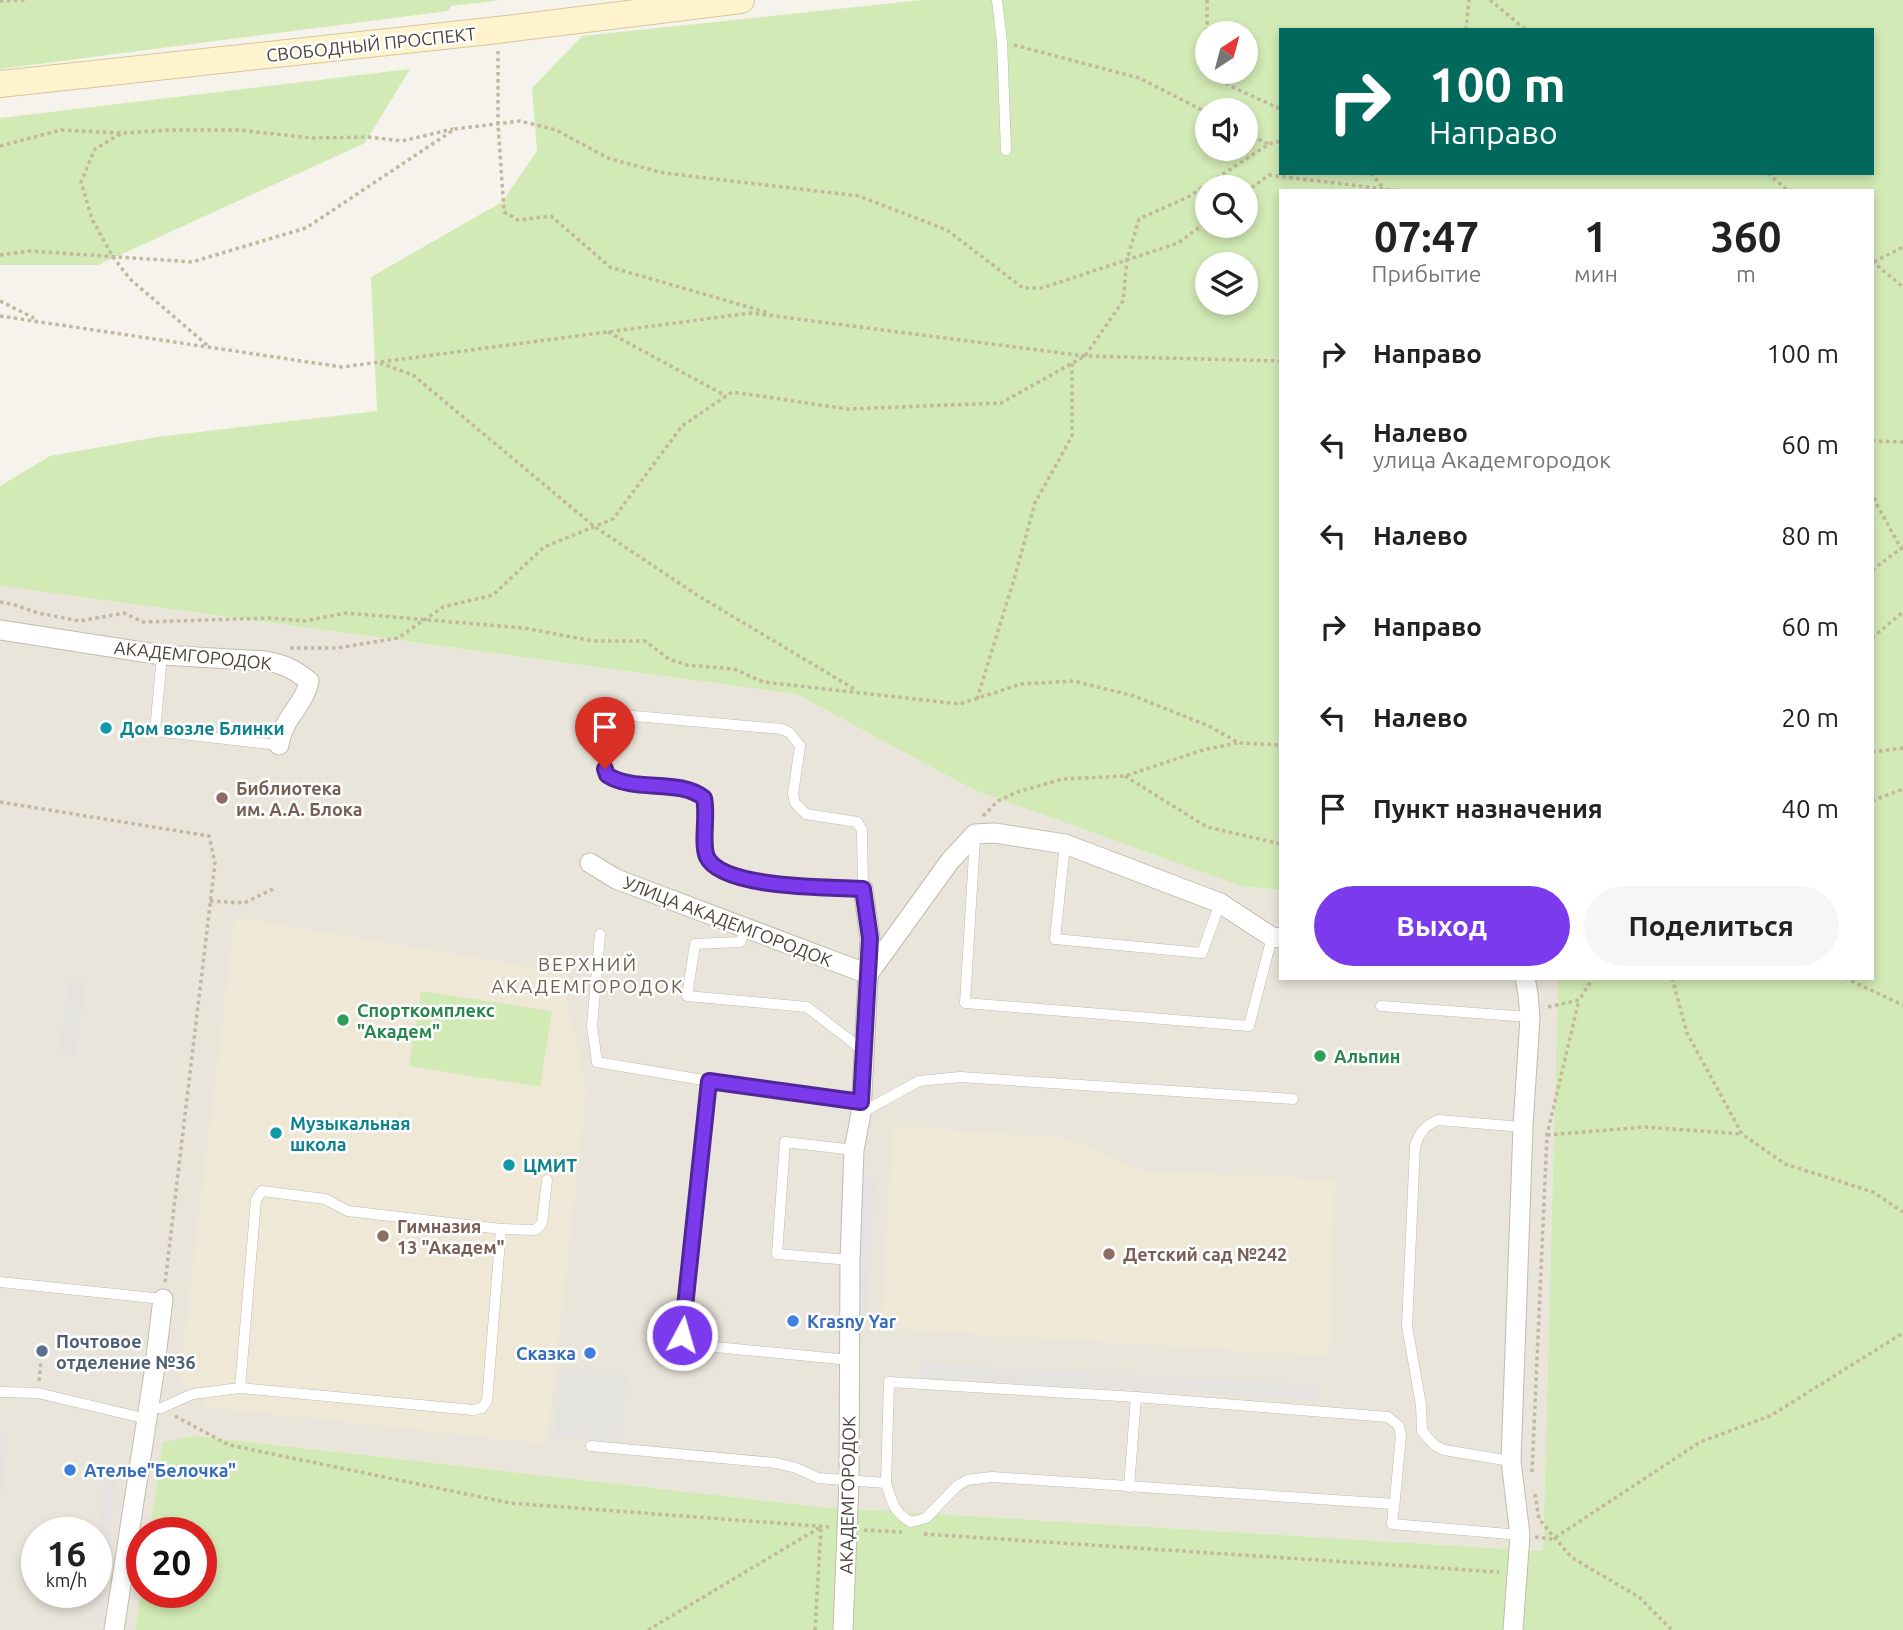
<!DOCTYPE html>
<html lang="ru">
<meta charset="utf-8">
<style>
body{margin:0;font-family:Ubuntu,sans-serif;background:#f6f6f6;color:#222;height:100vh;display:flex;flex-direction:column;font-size:26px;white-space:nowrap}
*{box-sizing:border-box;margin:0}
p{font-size:23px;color:#767676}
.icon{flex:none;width:38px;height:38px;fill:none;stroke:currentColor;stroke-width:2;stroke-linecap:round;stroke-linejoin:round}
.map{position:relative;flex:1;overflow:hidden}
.drawer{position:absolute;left:1279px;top:189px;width:595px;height:791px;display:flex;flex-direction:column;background:#fff;border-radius:0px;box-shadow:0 4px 10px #0003}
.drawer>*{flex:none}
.hud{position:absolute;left:1279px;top:28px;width:595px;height:147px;border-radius:0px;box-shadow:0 4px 10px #0003;background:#00695c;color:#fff;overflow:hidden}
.needle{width:46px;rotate:36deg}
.controls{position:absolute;left:1195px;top:21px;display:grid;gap:14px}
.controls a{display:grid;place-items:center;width:63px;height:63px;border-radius:50%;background:#fff;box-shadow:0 4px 10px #0003;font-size:35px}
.speed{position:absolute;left:21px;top:1517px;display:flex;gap:14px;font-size:35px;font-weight:700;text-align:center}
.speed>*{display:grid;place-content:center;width:91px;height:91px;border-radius:50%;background:#fff;box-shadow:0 4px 10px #0003;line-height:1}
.speed small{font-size:18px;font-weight:400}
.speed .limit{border:10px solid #d22;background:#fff;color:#111}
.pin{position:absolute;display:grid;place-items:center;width:60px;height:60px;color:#fff;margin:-72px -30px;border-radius:50% 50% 50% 0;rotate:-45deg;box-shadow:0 0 7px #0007}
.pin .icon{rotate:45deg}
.me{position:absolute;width:77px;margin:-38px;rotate:6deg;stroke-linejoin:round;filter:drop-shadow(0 0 5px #0008)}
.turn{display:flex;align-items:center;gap:24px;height:147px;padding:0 35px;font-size:32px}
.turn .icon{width:91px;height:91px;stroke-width:2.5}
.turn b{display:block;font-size:49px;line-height:60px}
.eta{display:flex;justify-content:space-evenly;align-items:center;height:119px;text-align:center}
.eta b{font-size:42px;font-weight:700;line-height:49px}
.cta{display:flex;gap:14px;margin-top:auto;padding:14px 35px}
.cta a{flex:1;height:80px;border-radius:42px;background:#7c3aed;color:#fff;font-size:28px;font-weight:700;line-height:80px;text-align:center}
.cta a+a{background:#f6f6f6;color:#222}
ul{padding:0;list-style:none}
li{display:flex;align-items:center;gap:21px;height:91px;padding:0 35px}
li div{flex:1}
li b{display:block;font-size:26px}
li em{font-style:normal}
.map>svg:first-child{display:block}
</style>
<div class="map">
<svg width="1903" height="1630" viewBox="0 0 1903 1630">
<rect width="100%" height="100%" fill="#f6f3ec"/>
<path fill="#eae5da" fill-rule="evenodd" d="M0 586 796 694 974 790 1241 886 1281 890V978H1558L1543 1551 822 1507 196 1436 163 1442 149 1533H142V1583L135 1630H0ZM37 1533H96V1592H37Z"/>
<g fill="#efe8d6">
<path d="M235 917 560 972 578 1050 586 1093 547 1444 207 1407 179 1379Z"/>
<path d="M893 1126 1067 1138 1139 1170 1335 1180 1329 1356 881 1328Z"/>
</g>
<g fill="#d2eab5" fill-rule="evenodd">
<path d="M0 0H501L451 6 448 11 0 69Z"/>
<path d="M921 0H1903V1630H135L142 1583V1592H201V1533H149L163 1442 196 1436 822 1507 1543 1551 1558 978H1872V191H1281V890L1241 886 974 790 796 694 0 586V486L50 456 157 437 377 411 371 277 502 202 537 151 532 88 582 36ZM1281 30H1872V173H1281ZM1208 33H1246V72H1208ZM1208 110H1246V149H1208ZM1208 187H1246V226H1208ZM1208 264H1246V303H1208Z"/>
<path d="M410 69 365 143 98 265H0V118Z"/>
<path d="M421 991 552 1011 540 1087 409 1066Z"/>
</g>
<g fill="#e5e3e0">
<path d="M70 977 86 980 75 1056 59 1053Z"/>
<path d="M863 1176 875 1177 867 1321H854Z"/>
<path d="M920 1363 1319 1385 1318 1400 919 1378Z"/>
<path d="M561 1369 627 1375 621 1443 555 1436Z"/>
<path d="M0 1432H8L1 1500 0 1499Z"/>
<path d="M105 1467 116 1468 104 1623 93 1622Z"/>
</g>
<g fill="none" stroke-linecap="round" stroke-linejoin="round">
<defs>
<g id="lane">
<path d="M997 0 1002 42 1006 150"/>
<path d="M162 655 155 731 279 745"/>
<path d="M612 714 782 729 790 733 800 746 793 794 795 803 806 814 857 822 862 830 863 889C830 887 722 889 707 857 701 843 708 815 704 798 677 777 636 794 607 775L605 769 608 718Z"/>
<path d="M975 838 965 1003 1249 1026 1272 937"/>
<path d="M1065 844 1055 939 1202 953 1220 903"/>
<path d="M747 928 740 942 695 944 687 996 807 1007 864 1051"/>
<path d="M600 934 592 1026 597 1062 709 1081"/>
<path d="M1381 1006 1530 1017"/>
<path d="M861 1113 919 1081 960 1077 1293 1099"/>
<path d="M501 1229 536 1230 542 1223 547 1180"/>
<path d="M850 1260 777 1254 785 1142 854 1150"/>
<path d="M0 1282 163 1299"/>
<path d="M850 1360 694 1345 682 1335 709 1081 861 1102"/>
<path d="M0 1392 38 1393 147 1419"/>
<path d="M149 1408H161L193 1394 240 1388 473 1410 482 1408 487 1401 501 1229 348 1211 325 1199 262 1191 256 1200 240 1388"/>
<path d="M591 1446 776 1463 796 1468 818 1478 886 1483C892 1502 894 1513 911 1522L926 1518 957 1486 967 1480 992 1477 1394 1504 1392 1524 1520 1535"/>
<path d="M1511 1461 1444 1450 1434 1445 1422 1431 1421 1405 1407 1326 1415 1146C1420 1132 1424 1126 1438 1120L1523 1127"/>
<path d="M886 1483 889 1382 1136 1397 1388 1417 1399 1426 1401 1436 1394 1509"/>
<path d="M1129 1487 1136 1397"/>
</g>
<g id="street">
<path d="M0 630 162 655 266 661C284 664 295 670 309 681 304 707 283 716 279 745"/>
<path d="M590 863 616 879 868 974"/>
<path d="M869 973 950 861 975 834 995 833 1065 844 1220 903 1272 937 1281 938"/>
<path d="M114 1630 154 1373 163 1299"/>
<path d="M843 1630 849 1481 850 1260 854 1150 861 1113 870 938 863 889"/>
<path d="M1513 1630 1520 1535 1511 1461 1523 1127 1530 1017 1528 994 1525 978"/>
</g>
<path id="secondary" d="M0 84 498 30 741 0"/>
</defs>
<use href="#lane" stroke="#c2bbae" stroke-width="11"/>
<use href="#street" stroke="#c2bbae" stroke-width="21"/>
<use href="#secondary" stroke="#d6c79b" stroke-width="28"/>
<g stroke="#c4b79f" stroke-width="3.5" stroke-dasharray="3.5 3.5" stroke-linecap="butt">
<path d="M1207 0V26L1201 58 1208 71"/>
<path d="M1490 0 1526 30"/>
<path d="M0 1 28 0"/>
<path d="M1466 30 1469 0"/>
<path d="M1014 45 1139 78 1208 113"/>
<path d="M498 51V124L504 212 518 220 551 216 610 267 769 313"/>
<path d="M1208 72 1234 88 1281 109"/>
<path d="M1246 133 1269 144"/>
<path d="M0 146 61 130 122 133"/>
<path d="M1371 173 1383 188"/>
<path d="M1768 173 1788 191"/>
<path d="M1246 192 1269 175 1401 191"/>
<path d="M0 255 30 251 192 262 306 228 455 129 520 121 556 130 610 159 664 173 859 196 947 230 1023 288H1042L1178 243 1208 221"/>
<path d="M1872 261 1903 287"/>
<path d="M1874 262 1903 247"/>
<path d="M0 301 34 318"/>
<path d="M0 316 342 367 751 313 1085 356 1281 361"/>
<path d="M608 332 726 396"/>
<path d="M207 345 130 279 113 257 92 219 81 182 95 149 122 133 170 130H238L312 138 368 137 402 141 453 129"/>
<path d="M380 363 413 375 595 527 697 595 856 690"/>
<path d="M1872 441 1903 442"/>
<path d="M1872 491 1876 503 1903 552"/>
<path d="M1872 570 1903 547"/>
<path d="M0 602 15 605 38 613 80 621 124 613 143 622 271 618 304 621 346 613 524 628 593 641H645L669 659 687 665 734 669 763 682 960 704 1021 684 1074 681 1134 696 1209 726 1239 743 1281 745"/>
<path d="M1872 638 1903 612"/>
<path d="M290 648H337L398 638 443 607 493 595 544 547 613 519 682 426 732 392 848 409 1001 403 1085 356 1123 301 1127 260 1139 219 1188 197 1269 144 1281 141"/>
<path d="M977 699 1015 576 1035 503 1072 436V363"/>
<path d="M1872 752 1903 748"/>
<path d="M1125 776 1207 827 1281 844"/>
<path d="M1872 801 1903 789"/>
<path d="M0 802 209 836 215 863 165 1283"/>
<path d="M983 816 998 801 1017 792 1063 779 1125 776 1203 750 1237 743"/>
<path d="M210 901 244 903 273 889"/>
<path d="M1672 978 1687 1033 1742 1134 1785 1164 1873 1192 1903 1212"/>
<path d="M1845 978 1903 1005"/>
<path d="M1548 1007 1579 1000 1593 978"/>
<path d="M1547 1135 1645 1127 1742 1134"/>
<path d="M39 1381 41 1360"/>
<path d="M175 1416 229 1445 510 1503 829 1527"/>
<path d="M1532 1472 1547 1135 1579 1000"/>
<path d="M1535 1494 1539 1519 1571 1557 1639 1597 1672 1630"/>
<path d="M864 1530 902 1532"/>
<path d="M924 1534 1499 1572"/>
<path d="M1535 1537 1553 1539 1700 1442 1770 1416 1903 1333"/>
<path d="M648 1630 819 1528"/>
<path d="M815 1630 821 1527"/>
</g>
<use href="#lane" stroke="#fff" stroke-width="10"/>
<use href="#street" stroke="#fff" stroke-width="19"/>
<use href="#secondary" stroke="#fff3cd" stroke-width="26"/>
</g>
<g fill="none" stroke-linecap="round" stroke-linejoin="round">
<defs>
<path id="route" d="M605 769 607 775C635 793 679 778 704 798 708 815 701 843 707 857 722 889 830 887 863 889L870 938 861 1102 709 1081 682 1335"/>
</defs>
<use href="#route" stroke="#51269a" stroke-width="18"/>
<use href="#route" stroke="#7c3aed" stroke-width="12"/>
</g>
<g fill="#0f9aa8" stroke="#fff" stroke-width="2.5">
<circle cx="106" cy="728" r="7"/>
<circle cx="276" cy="1133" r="7"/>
<circle cx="509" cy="1165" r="7"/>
</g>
<g fill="#8d6e63" stroke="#fff" stroke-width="2.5">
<circle cx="222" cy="798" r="7"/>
<circle cx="383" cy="1236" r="7"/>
<circle cx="1109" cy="1254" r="7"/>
</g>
<g fill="#2e9e5b" stroke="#fff" stroke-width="2.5">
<circle cx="343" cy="1020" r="7"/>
<circle cx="1320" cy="1056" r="7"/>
</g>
<g fill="#3f7fe0" stroke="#fff" stroke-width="2.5">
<circle cx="793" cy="1321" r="7"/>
<circle cx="590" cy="1353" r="7"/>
<circle cx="70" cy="1470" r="7"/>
</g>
<circle fill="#5c6f8a" stroke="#fff" stroke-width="2.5" cx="42" cy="1351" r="7"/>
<g text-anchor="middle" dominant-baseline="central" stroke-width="5" stroke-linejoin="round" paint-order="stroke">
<g font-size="18" fill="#4b4439" stroke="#fff">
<text transform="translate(371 44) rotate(-6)">СВОБОДНЫЙ ПРОСПЕКТ</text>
<text transform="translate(193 655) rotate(6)">АКАДЕМГОРОДОК</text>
<text transform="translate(728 921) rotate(21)">УЛИЦА АКАДЕМГОРОДОК</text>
<text transform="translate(847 1495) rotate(-89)">АКАДЕМГОРОДОК</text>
</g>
<g font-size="18" font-weight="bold" fill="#0d838f" stroke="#fff" text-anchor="start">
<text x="120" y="728">Дом возле Блинки</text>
<text x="290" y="1123">Музыкальная<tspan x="290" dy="21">школа</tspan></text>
<text x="523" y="1165">ЦМИТ</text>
</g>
<g font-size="18" font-weight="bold" fill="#785e54" stroke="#fff" text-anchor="start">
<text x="236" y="788">Библиотека<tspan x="236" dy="21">им. А.А. Блока</tspan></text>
<text x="397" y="1226">Гимназия<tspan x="397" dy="21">13 "Академ"</tspan></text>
<text x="1123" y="1254">Детский сад №242</text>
</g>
<g font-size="18" font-weight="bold" fill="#27864d" stroke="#fff" text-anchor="start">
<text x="357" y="1010">Спорткомплекс<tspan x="357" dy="21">"Академ"</tspan></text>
<text x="1334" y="1056">Альпин</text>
</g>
<g font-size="18" font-weight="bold" fill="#366cbe" stroke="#fff" text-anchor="start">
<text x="807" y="1321">Krasny Yar</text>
<text x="576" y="1353" text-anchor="end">Сказка</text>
<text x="84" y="1470">Ателье"Белочка"</text>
</g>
<g font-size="18" font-weight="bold" fill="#4e5e75" stroke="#fff" text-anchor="start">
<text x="56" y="1341">Почтовое<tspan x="56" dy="21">отделение №36</tspan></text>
</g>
<g font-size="19" letter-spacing="2" fill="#6e6250" stroke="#fff">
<text x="588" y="964">ВЕРХНИЙ<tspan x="588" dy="22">АКАДЕМГОРОДОК</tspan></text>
</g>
</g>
</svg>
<div class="controls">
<a><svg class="needle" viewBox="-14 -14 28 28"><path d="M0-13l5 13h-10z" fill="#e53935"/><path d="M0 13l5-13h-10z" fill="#767676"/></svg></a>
<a><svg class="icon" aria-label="sound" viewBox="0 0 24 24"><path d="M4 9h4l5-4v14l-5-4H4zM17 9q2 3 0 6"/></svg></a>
<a><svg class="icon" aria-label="search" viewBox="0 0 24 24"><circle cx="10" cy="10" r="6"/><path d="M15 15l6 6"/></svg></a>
<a><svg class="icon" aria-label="layers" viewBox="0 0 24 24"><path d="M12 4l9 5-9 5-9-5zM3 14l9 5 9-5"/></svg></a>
</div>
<div class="speed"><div>16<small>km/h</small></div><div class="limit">20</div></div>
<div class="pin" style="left:605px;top:769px;background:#d93025"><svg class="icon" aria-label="arrive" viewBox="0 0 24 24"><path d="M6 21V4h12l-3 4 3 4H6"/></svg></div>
<svg class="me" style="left:682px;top:1335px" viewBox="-20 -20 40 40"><circle r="17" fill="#7c3aed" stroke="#fff" stroke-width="3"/><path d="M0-11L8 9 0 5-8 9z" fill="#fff"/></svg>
<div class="hud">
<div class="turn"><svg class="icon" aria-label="right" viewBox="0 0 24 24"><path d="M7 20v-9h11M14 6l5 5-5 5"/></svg><div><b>100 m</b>Направо</div></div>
</div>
<section class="drawer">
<div class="eta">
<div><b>07:47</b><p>Прибытие</p></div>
<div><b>1</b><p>мин</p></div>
<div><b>360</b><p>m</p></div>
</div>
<ul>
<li><svg class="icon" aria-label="right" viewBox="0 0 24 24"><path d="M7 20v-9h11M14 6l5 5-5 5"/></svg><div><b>Направо</b></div><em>100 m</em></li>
<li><svg class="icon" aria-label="left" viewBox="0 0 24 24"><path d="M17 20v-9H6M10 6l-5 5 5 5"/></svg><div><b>Налево</b><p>улица Академгородок</p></div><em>60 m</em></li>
<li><svg class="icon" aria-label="left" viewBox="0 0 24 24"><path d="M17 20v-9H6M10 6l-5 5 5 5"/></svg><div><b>Налево</b></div><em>80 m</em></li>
<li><svg class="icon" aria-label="right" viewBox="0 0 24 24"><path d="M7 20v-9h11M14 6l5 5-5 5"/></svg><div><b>Направо</b></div><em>60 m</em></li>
<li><svg class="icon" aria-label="left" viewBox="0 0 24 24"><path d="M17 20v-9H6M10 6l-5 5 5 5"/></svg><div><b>Налево</b></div><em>20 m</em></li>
<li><svg class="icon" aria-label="arrive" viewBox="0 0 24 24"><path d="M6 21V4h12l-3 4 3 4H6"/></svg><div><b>Пункт назначения</b></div><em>40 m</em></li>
</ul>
<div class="cta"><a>Выход</a><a>Поделиться</a></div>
</section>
</div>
